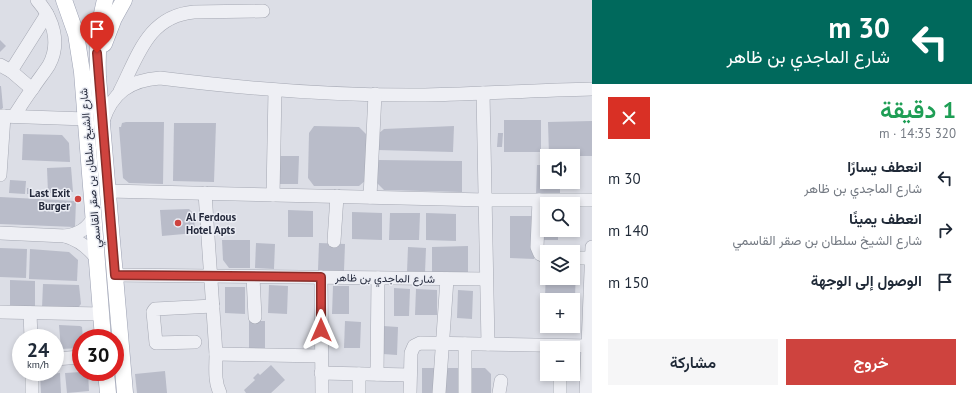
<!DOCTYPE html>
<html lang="ar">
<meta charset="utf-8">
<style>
body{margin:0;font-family:"PT Sans",Vazirmatn,sans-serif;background:#f6f6f7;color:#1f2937;direction:rtl;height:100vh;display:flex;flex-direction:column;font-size:15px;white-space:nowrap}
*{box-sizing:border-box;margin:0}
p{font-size:13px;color:#747a83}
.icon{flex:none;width:22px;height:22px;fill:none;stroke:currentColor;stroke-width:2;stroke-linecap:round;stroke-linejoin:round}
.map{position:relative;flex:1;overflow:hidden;direction:ltr}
.panel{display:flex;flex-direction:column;background:#fff;width:380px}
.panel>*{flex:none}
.hud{background:#00695c;color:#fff;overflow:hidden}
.buttons{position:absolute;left:540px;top:149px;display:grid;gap:8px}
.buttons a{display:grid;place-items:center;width:40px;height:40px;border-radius:0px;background:#fff;box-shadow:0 2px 6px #0003;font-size:20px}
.speed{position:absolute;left:12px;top:329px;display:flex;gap:8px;font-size:20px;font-weight:700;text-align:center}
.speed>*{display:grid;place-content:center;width:52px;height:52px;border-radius:50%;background:#fff;box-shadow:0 2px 6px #0003;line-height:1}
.speed small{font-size:10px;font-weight:400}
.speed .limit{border:6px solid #d22;background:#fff;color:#111}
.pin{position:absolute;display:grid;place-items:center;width:34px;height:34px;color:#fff;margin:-41px -17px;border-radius:50% 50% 50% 0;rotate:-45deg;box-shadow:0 0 4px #0007}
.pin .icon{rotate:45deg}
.me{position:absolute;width:44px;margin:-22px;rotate:0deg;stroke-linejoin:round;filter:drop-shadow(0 0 3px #0008)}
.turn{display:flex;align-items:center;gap:14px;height:84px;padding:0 16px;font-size:18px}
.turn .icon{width:52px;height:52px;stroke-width:2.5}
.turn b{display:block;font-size:28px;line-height:34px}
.round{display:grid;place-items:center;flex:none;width:42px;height:42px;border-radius:0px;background:#f6f6f7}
.overview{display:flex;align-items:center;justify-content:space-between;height:68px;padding:0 16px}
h1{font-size:24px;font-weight:600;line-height:30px;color:#1e9e55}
.button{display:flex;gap:8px;margin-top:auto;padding:8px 16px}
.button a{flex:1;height:46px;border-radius:0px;background:#ce433e;color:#fff;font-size:16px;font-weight:600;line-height:46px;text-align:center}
.button a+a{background:#f6f6f7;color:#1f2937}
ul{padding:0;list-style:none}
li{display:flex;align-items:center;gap:12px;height:52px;padding:0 16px}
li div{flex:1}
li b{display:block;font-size:15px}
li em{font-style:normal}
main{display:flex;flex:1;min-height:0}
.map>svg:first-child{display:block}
</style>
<main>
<section class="panel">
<div class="hud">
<div class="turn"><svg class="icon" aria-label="left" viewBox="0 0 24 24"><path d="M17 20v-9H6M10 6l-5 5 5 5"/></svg><div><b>30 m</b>شارع الماجدي بن ظاهر</div></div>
</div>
<div class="overview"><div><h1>1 دقيقة</h1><p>320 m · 14:35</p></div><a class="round" style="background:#d93025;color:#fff"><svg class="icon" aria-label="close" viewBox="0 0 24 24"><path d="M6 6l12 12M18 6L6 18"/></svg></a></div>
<ul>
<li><svg class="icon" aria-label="left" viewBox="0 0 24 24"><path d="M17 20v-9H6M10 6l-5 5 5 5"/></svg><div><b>انعطف يسارًا</b><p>شارع الماجدي بن ظاهر</p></div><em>30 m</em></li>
<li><svg class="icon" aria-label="right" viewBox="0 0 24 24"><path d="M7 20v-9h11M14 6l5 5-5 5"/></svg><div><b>انعطف يمينًا</b><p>شارع الشيخ سلطان بن صقر القاسمي</p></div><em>140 m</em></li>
<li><svg class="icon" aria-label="arrive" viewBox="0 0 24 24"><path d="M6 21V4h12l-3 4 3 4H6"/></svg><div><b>الوصول إلى الوجهة</b></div><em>150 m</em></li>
</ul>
<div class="button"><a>خروج</a><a>مشاركة</a></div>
</section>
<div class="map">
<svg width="592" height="393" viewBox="0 0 592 393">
<rect width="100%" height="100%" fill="#dcdee6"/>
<g fill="#b9bcc9">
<path d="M0 40 6 46 0 52Z"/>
<path d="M0 86H1L3 108 0 110Z"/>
<rect x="504" y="120" width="37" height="32"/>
<path d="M592 121V156H549L548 122Z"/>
<path d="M126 122H164L163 184 129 183 123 178 119 127H121L122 123Z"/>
<path d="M174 123H216L214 182 173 181Z"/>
<path d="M314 126 359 127 366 134V180L359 186H314L308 178 309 133Z"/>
<path d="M454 126 453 152 378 150V134L384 129Z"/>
<path d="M498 133H503L502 147H497Z"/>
<path d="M23 134 62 135 69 143 70 162 22 160Z"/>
<path d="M280 156H299L298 184H280Z"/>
<path d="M378 160 462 161V192L384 190 377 183Z"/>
<path d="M537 165H547V182H560V196L536 195Z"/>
<path d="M71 167 73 192 48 193 47 168Z"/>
<path d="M10 180 26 181 25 194 9 193Z"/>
<rect x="27" y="188" width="6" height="6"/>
<path d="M0 197 76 201 75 227 0 224Z"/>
<path d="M189 209 194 214 195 233 162 236 160 210Z"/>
<path d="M288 210 313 211V237H288Z"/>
<path d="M352 212 382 213V240L352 239Z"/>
<path d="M390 213H420L419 240H389Z"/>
<path d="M426 213 456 214V241L426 240Z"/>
<path d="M510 216H534V259L510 258Z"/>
<path d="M541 216H547V230H558V240H541Z"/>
<path d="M222 240H250V268H229L223 260Z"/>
<path d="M256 243 275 244 274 269 255 268Z"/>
<path d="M319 243 345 244 344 271 318 270Z"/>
<path d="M468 246V274L432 273V247Z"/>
<path d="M408 247 426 248 425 273 407 272Z"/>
<path d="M0 248 27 249 26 278 0 277Z"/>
<path d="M30 249 69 252 78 260 77 281 29 279Z"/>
<path d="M573 265H576L575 298H545L546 268H547V278H573Z"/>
<path d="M10 280 35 281V308H10Z"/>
<path d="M43 284 79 285 81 304 77 309 42 308Z"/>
<path d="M269 285 288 286 287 314 268 313Z"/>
<path d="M333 286H349V314H332Z"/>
<path d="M225 287H245V314L225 313Z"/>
<path d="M394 288 410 289 409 316H394Z"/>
<path d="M416 289 437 290V315H415Z"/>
<path d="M458 290 473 291 472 319 457 318Z"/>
<rect x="249" y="321" width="16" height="28"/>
<path d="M345 321 361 322 360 348H344Z"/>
<path d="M59 325 80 326 82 327 83 338H81V348L61 349Z"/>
<path d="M383 326 398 327 397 355 383 354Z"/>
<path d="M271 365 285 380 271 393H246L244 390 255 380 253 378 258 373 260 375Z"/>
<rect x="422" y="368" width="14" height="25"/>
<rect x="442" y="368" width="19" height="25"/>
<path d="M467 368H485L491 374V393H467Z"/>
<path d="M165 371 167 393H137L135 374Z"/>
<path d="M81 372H88L89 391 67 393 65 373Z"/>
<path d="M60 373 61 393H41L40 374Z"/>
</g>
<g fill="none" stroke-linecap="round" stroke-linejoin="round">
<defs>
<g id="minor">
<path d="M0 65 11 71 32 89"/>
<path d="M11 71 47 14"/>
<path d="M120 91C138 56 148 16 194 12L263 11"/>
<path d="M483 93 488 344"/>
<path d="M0 116 86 119"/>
<path d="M14 116C20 107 26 97 33 88 38 80 44 73 49 65 61 43 53 18 37 0"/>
<path d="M103 121C112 93 130 80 160 78 248 89 336 96 425 95 481 94 536 90 592 89"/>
<path d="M0 175 4 116"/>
<path d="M108 191 485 200H592"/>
<path d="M205 193 216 354C216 367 214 381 220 393"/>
<path d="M273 195 275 90"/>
<path d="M370 197 375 94"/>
<path d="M539 200 537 247 540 254 547 257"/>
<path d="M0 233 65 236C79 234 87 229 94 217"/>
<path d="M65 236C79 240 88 247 97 259"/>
<path d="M334 241 337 196"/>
<path d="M573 258H592"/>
<path d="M115 275 486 279"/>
<path d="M253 277 255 317"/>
<path d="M321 277 322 393"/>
<path d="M0 312 102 314"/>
<path d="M30 313 31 338"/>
<path d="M195 342 156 343 153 312 155 309 213 306"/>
<path d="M216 354 321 356"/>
<path d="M55 359 81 357"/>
<path d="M32 372V393"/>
<path d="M321 373 410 375"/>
<path d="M377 374 378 278"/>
<path d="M560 374V393"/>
<path d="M359 393V374"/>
<path d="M410 393 411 353 414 346 420 343 588 346"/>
<path d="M439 393 447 279"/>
<path d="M465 393V344"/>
<path d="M499 393 501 381"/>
<path d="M586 393 592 247"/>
</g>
<g id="major">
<path d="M64 0 76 34 82 72 103 338"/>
<path d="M105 0C98 26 97 50 98 77L125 393"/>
<path d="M104 44 114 18 124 0"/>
<path d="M106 372 108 393"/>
</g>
</defs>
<use href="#minor" stroke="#a5a8b3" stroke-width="14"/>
<use href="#major" stroke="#9ba0b2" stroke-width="17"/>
<use href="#minor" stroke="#eeeff4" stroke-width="13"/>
<use href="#major" stroke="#fff" stroke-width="16"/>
</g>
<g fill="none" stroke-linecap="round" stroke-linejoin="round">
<defs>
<path id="route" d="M97 53 115 275 321 277V330"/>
</defs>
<use href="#route" stroke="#862c28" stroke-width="10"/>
<use href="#route" stroke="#ce433e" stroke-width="7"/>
</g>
<g fill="#ce433e" stroke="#ebedf4" stroke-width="1.5">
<circle cx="78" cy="199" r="4"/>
<circle cx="178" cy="223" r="4"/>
</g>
<g text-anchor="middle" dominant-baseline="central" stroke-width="3" stroke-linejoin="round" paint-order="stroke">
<g font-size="11" fill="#252a3c" stroke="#ebedf4">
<text transform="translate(90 168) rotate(-95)">شارع الشيخ سلطان بن صقر القاسمي</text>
<text transform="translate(385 278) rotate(1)">شارع الماجدي بن ظاهر</text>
</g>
<g font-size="11" font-weight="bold" fill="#252a3c" stroke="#ebedf4" text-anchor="end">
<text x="70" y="193">Last Exit<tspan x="70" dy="13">Burger</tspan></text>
<text x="186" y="217" text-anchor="start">Al Ferdous<tspan x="186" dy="13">Hotel Apts</tspan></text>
</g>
</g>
</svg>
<div class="buttons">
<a><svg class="icon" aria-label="sound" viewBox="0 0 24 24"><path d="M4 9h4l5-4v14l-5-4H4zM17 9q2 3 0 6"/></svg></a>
<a><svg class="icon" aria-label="search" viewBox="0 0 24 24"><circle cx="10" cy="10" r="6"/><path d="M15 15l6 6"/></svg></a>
<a><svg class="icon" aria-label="layers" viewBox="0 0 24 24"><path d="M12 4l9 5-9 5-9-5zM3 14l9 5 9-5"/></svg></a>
<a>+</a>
<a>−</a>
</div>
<div class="speed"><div>24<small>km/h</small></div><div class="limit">30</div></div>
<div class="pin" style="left:97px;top:53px;background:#d93025"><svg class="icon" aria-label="arrive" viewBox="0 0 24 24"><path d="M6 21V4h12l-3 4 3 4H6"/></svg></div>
<svg class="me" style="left:321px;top:330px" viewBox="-20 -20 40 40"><path d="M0-17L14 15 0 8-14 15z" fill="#ce433e" stroke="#fff" stroke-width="4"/></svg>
</div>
</main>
